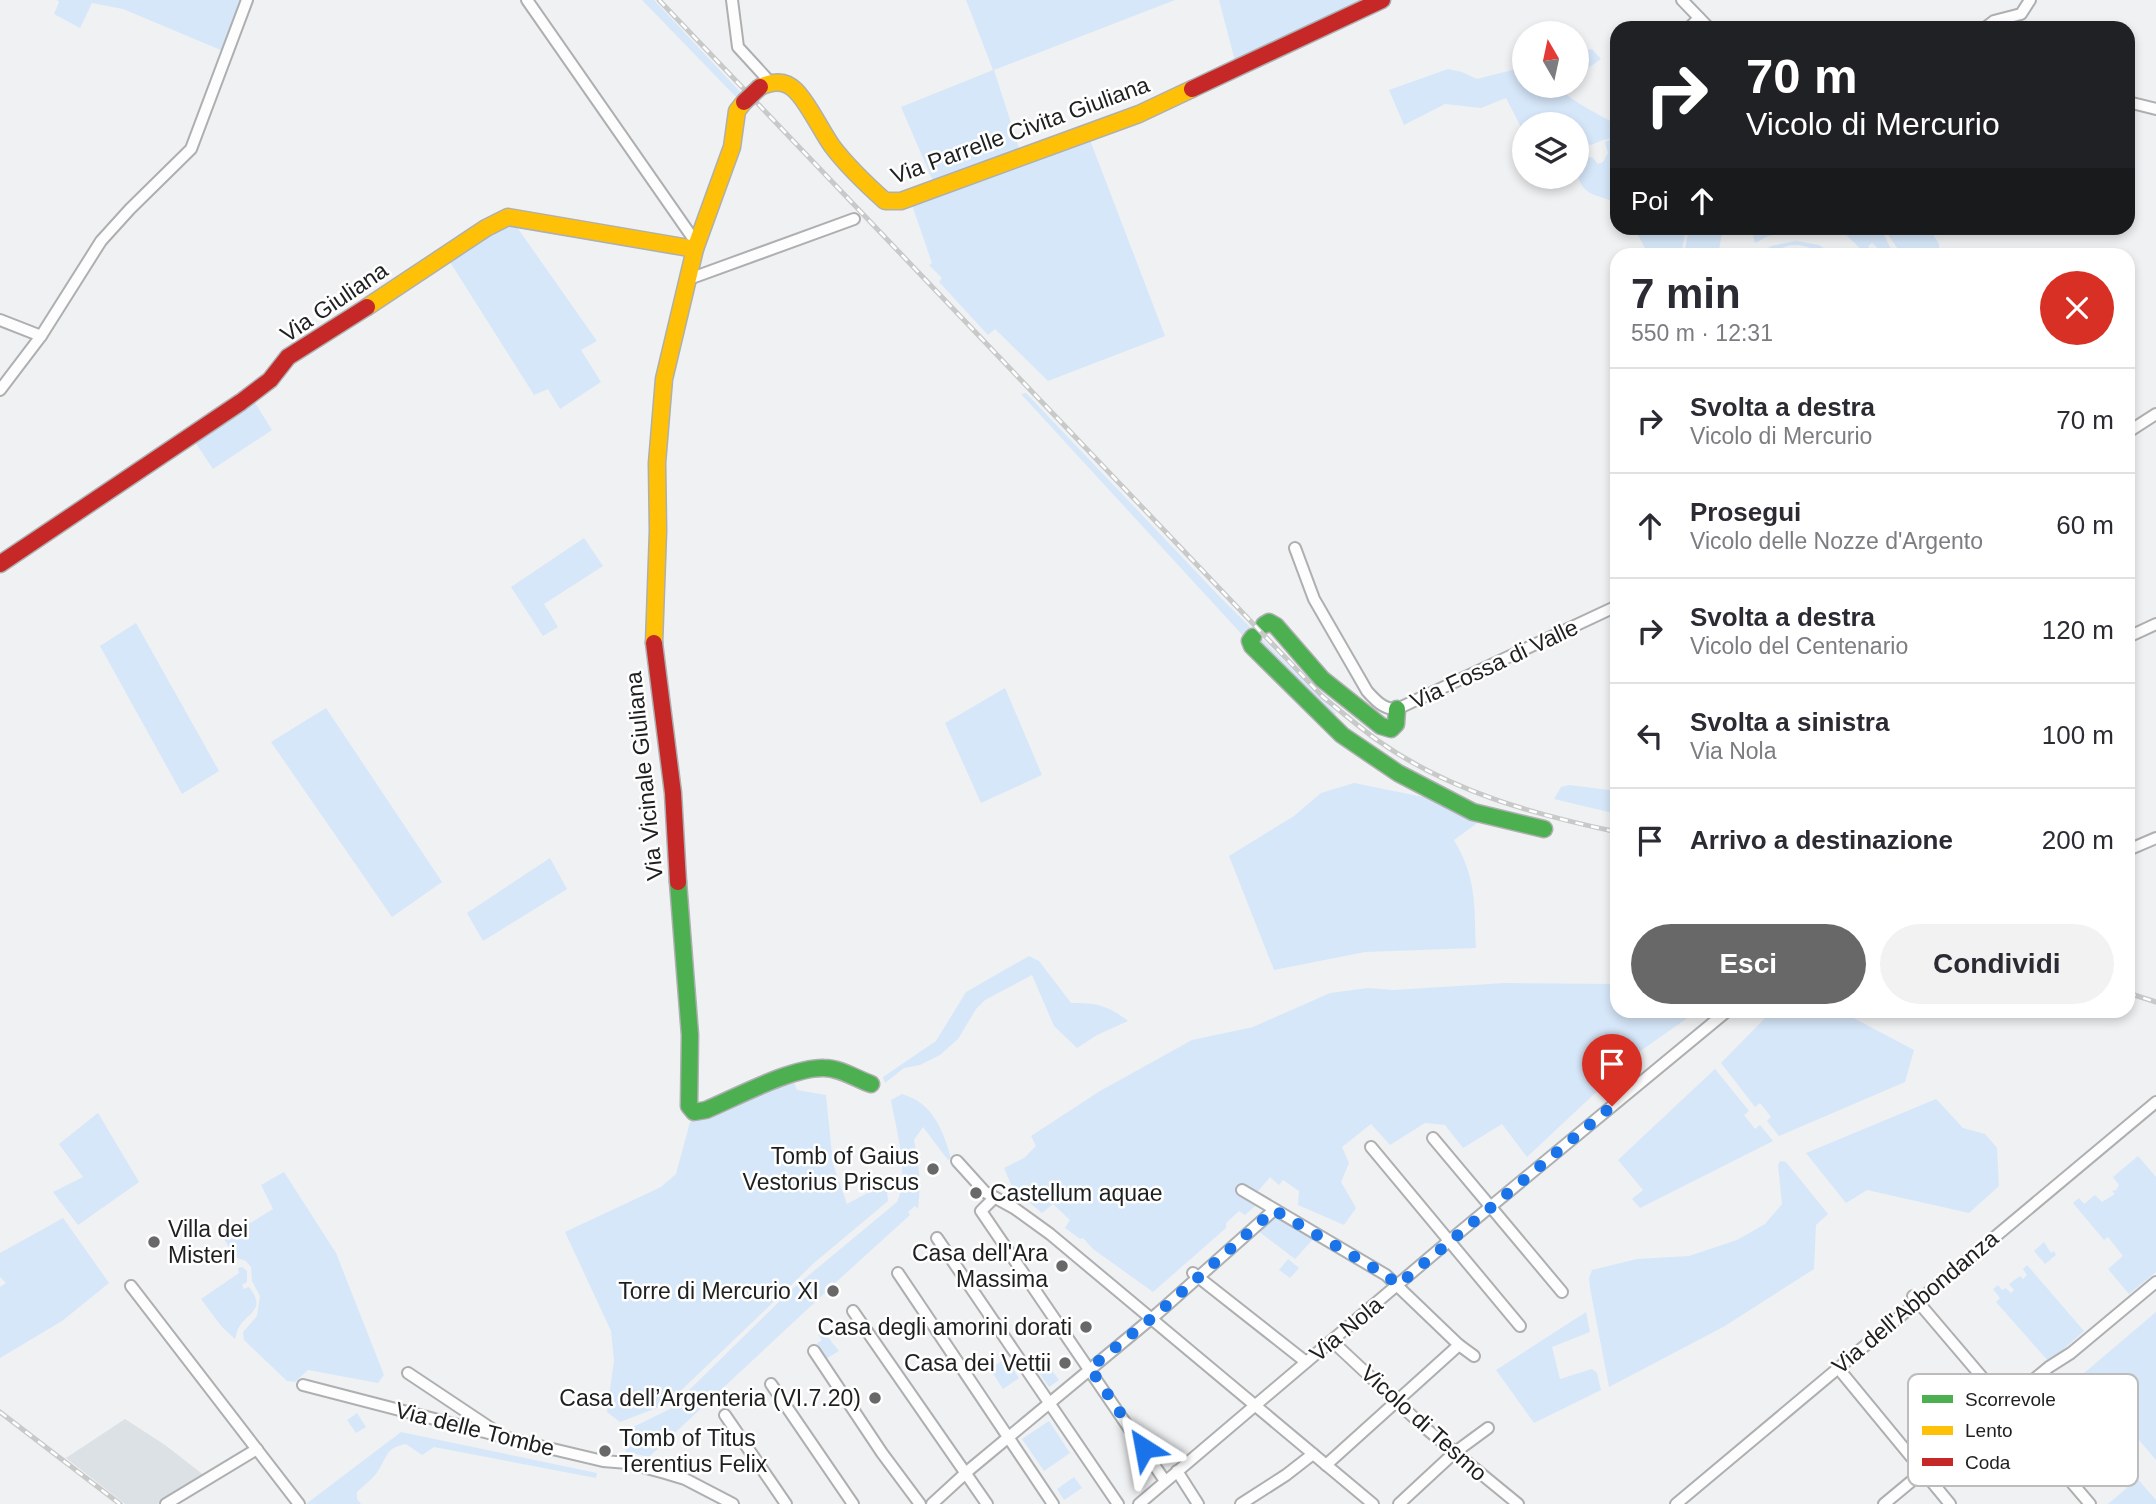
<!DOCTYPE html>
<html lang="it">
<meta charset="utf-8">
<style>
body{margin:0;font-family:Helvetica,sans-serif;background:#f2f2f3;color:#2b2b33;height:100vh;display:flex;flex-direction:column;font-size:26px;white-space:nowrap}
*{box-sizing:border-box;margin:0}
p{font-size:23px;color:#7c7c81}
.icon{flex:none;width:38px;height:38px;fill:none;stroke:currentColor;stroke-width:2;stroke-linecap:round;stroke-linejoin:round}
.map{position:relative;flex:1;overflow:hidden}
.side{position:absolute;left:1610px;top:248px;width:525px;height:770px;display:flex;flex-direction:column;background:#fff;border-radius:21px;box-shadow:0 4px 10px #0003}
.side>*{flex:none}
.guide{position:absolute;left:1610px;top:21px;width:525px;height:214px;border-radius:21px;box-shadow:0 4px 10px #0003;background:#202124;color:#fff;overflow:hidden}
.needle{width:46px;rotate:351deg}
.controls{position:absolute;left:1512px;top:21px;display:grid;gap:14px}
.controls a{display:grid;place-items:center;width:77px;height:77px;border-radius:50%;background:#fff;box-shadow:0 4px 10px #0003;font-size:35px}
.pin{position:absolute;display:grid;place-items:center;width:60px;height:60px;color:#fff;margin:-72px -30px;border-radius:50% 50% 50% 0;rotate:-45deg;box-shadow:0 0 7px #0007}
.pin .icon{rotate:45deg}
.me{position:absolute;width:77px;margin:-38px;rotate:326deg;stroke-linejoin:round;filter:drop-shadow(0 0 5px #0008)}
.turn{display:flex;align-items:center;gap:24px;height:147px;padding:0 21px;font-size:32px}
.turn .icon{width:91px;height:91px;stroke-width:2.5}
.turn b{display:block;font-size:49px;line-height:60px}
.then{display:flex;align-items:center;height:66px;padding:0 21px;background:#0003;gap:14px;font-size:26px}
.round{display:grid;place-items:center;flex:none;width:74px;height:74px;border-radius:37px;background:#f2f2f3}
.summary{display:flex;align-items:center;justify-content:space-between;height:119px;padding:0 21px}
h1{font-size:42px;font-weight:700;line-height:52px}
.cta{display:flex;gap:14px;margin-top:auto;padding:14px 21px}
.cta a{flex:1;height:80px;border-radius:42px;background:#686869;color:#fff;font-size:28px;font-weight:700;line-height:80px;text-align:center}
.cta a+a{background:#f2f2f3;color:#2b2b33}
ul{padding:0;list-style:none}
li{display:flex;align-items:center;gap:21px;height:105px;padding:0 21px;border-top:2px solid #e1e1e2}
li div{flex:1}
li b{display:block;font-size:26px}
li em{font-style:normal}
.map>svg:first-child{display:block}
</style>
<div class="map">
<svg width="2156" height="1504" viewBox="0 0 2156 1504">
<rect width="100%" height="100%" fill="#f0f1f3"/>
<path fill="#dce1e5" d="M125 1419 165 1445 205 1476 157 1504H125L66 1458Z"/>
<g fill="#d6e7f9">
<path d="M57 0H245L223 51 123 9 92 3 80 28 54 14 59 2Z"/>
<path d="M642 0H654L743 95 737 98Z"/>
<path d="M966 0H1175L994 70 1020 151 933 181 901 107 993 70Z"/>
<path d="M1219 0H1362L1235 61Z"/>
<path d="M1592 49 1601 59 1577 76V53Z"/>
<path d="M1524 67V86H1563L1560 89C1576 104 1597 113 1617 125V137L1603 140 1591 145 1583 143 1577 146V124H1524V127H1521L1506 98 1481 108 1445 104 1404 125 1389 90 1448 69 1462 72 1477 79Z"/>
<path d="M1611 139 1617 140V202C1587 193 1577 193 1577 159L1585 156 1593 158 1598 164 1603 162 1608 153 1605 142Z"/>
<path d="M1090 140 1165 336 1048 381 995 329 988 335 939 282 942 278 929 265 932 263 912 205Z"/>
<path d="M514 223 597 341 581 350 601 382 560 409 548 389 534 395 450 262 469 245Z"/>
<path d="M1650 228H1686L1681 255H1646L1648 254 1637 233Z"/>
<path d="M1689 228H1723L1718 255H1684Z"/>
<path d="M1769 228H1791V232L1768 236 1755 243 1753 235Z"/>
<path d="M1839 228H1867L1883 233 1894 255H1886L1872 243 1868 246 1871 251 1867 255Z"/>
<path d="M1887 228H1929L1939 244V254L1902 255 1885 230Z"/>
<path d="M1796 241 1819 245 1835 255C1822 256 1811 245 1796 245 1782 245 1771 255 1757 255L1771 246Z"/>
<path d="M1026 393 1220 597 1336 713 1332 718 1246 639 1021 394Z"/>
<path d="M252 398 272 430 213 469 193 439Z"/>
<path d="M584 538 603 566 544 604 558 627 543 636 511 587Z"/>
<path d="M136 623 219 771 182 794 100 646Z"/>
<path d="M1005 688 1042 775 981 803 945 723Z"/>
<path d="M326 708 442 882 392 917 271 742Z"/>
<path d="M1354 783 1433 799 1480 821 1454 840C1477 879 1474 904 1476 948L1365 952 1274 970 1229 856 1294 816 1321 793Z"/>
<path d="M1569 785 1617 791V814L1554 799 1561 787Z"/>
<path d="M550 858 567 889 483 941 467 913Z"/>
<path d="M1029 956 1039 961 1071 1003C1096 1003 1108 1005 1128 1021L1097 1035 1077 1048 1054 1026 1032 975 985 1000 976 1009 958 1039 940 1055 920 1065 904 1068 885 1083 883 1077 936 1041 966 992Z"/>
<path d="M1505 983 1617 984V1012H1696L1639 1052 1527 1157 1502 1124 1463 1148 1445 1125 1425 1123 1390 1145 1371 1124 1342 1147 1349 1163 1341 1182 1356 1208 1344 1225 1298 1205 1299 1191 1283 1180 1279 1185 1270 1177 1254 1196 1260 1202 1245 1215 1239 1211 1226 1223V1228L1153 1292 1093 1249 1083 1238 1080 1239 1065 1228 1070 1220 1053 1204 1042 1213 1013 1189 1004 1168 1024 1158 1036 1146 1031 1136 1100 1091 1192 1040 1253 1027 1330 993 1368 988 1393 990Z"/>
<path d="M1771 1012H1842L1914 1050 1905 1082 1779 1136 1767 1121 1771 1117 1760 1103 1755 1107 1721 1063Z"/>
<path d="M1715 1069 1749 1111 1744 1115 1755 1129 1760 1125 1773 1141 1640 1208 1632 1199 1643 1190 1618 1160Z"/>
<path d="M793 1080 797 1090 826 1095 833 1164 847 1204 886 1183 888 1201 814 1263 667 1404 620 1422 607 1412 614 1360 611 1331 565 1232 661 1187 676 1174 690 1122Z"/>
<path d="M902 1094C933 1103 943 1130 951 1158L948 1160 923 1127 914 1140C919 1164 921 1184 918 1209L915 1206 908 1212 910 1215 834 1284 832 1282 825 1288 827 1291 649 1457 626 1452 623 1432 670 1409 791 1290 897 1202C910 1175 896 1130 891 1100Z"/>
<path d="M1936 1099 1963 1128 1985 1134 1997 1148 1999 1186 1969 1213 1867 1190 1846 1203 1806 1153Z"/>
<path d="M98 1113 139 1182 78 1225 53 1192 83 1177 59 1144Z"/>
<path d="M2138 1156 2156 1177V1272L2129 1294 2108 1269 2123 1256 2108 1237 2104 1240 2073 1203 2079 1198 2084 1204 2095 1195 2102 1202 2115 1194 2112 1191 2116 1190 2119 1185 2113 1177Z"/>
<path d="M1780 1161 1786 1162 1828 1214 1816 1225 1814 1269 1725 1326 1609 1387 1590 1288 1589 1278 1592 1270 1637 1259 1689 1256 1737 1240 1765 1224 1782 1204 1778 1165Z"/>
<path d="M284 1172 336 1253 384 1375 378 1383 308 1370 295 1382 287 1381 244 1340 243 1332 257 1316 260 1296 252 1281 251 1267 246 1261 235 1257 224 1239 273 1209 261 1185Z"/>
<path d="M1274 1215 1315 1237 1295 1259 1257 1230Z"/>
<path d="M63 1218 109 1283 62 1321 0 1358V1287L6 1283 0 1277V1253Z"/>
<path d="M2044 1242 2051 1253 2054 1251 2056 1255 2045 1264 2034 1251Z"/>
<path d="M1288 1259 1299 1268 1290 1278 1279 1270Z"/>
<path d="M2027 1265 2084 1331 2049 1362 1996 1302 2000 1298 1993 1289 1998 1285 2002 1290 2006 1288 2011 1293 2014 1290 2009 1284 2020 1276 2023 1279 2027 1275 2023 1269Z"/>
<path d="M242 1267 247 1271V1282L242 1285 244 1289 249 1287C267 1310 248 1312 239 1327 237 1331 236 1335 235 1339L222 1327 201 1299 239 1273 238 1268Z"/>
<path d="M1586 1312 1590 1332 1552 1347 1560 1379 1592 1369 1597 1373 1601 1390 1534 1423 1496 1370Z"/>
<path d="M2156 1312V1460L2083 1374Z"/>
<path d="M823 1331 839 1351 824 1360 815 1345 822 1340 818 1334Z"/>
<path d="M1006 1358 1019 1378 1003 1389 990 1369Z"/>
<path d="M1044 1360 1059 1380 1049 1387 1035 1367Z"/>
<path d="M357 1413 366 1427 356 1433 347 1420Z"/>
<path d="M1049 1421 1070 1453 1044 1471 1022 1439Z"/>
<path d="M401 1432 597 1473 596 1478 434 1447 422 1455 406 1444C385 1448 388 1456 378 1471 373 1479 364 1485 357 1492V1499L361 1504H306Z"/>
<path d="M2128 1468 2156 1500V1504H2108L2127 1488 2118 1476Z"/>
<path d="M1074 1477 1082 1488 1064 1500 1057 1489Z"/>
</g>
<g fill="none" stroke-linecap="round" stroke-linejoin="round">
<defs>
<g id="street">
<path d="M527 0 697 244"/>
<path d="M732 0 738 47 770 82"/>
<path d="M1682 0 1709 28"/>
<path d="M1689 28 1699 18"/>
<path d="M1985 28 1994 21 2021 14 2030 0"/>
<path d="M2128 102 2156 109"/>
<path d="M689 279 854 219"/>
<path d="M0 320 41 336"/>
<path d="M0 390 41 336 101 241 130 209 191 149 247 0"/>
<path d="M2128 432 2156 414"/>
<path d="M1295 548 1314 599 1367 691C1375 700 1384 710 1397 709L1617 606"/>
<path d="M2128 637 2156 624"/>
<path d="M2128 850 2156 838"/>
<path d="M1433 1138 1562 1292"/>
<path d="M1371 1147 1520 1326"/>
<path d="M957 1161 985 1192 1014 1208 1050 1234 1373 1504"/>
<path d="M1242 1190 1386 1275 1459 1345 1474 1356"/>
<path d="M994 1198 981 1211 1165 1481"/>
<path d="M937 1238 1118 1504"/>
<path d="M898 1273 1053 1504"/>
<path d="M1193 1273 1306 1362"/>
<path d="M131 1286 299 1504"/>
<path d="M1913 1296 2090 1504"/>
<path d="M853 1311 987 1504"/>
<path d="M1332 1341 1424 1427 1518 1504"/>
<path d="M814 1351 882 1453 920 1504"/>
<path d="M1838 1368 1950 1504"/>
<path d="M408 1373 492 1429"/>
<path d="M771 1384 853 1504"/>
<path d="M303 1385 527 1443 603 1461 628 1463 665 1473 685 1479 733 1504"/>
<path d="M725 1415 786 1504"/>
<path d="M1326 1465 1459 1345"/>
<path d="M1177 1471 1198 1504"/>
<path d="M166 1504 257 1449"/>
<path d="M932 1504 969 1470 1158 1313 1274 1210"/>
<path d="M1139 1504 1449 1241 1726 1012"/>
<path d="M1241 1504 1286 1475 1313 1454"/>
<path d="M1399 1504 1454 1453 1488 1428"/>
<path d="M1676 1504 2156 1102"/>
<path d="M1884 1504 2049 1367 2071 1353 2156 1282"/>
</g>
<g id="fast">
<path d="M1264 625 1269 622 1276 626 1322 679 1381 726 1391 729 1396 724 1397 709"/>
<path d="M1253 637 1250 641 1252 646 1342 735 1398 773 1473 812 1544 829"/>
<path d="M678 882 690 1035 689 1106 694 1112 706 1110C737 1097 792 1067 824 1068 841 1068 856 1079 871 1084"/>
</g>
<g id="slow">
<path d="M760 87C772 81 785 80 795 90 808 102 821 131 832 146 847 166 866 184 885 201H901L1139 114 1192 89"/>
<path d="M367 307 486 228 508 217 695 249"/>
<path d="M654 643 658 531 657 463 664 379 695 249 732 147 737 111 744 102"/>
</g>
<g id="jam">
<path d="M1192 89 1382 0"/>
<path d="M0 564 241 402 270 380 288 357 367 307"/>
<path d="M654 643 673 793 678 882"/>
</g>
</defs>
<use href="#street" stroke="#aeafb0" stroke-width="14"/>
<use href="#fast" stroke="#aeafb0" stroke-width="19"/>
<use href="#slow" stroke="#aeafb0" stroke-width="19"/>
<use href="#jam" stroke="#aeafb0" stroke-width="19"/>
<use href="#street" stroke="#fdfdfd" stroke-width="10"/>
<use href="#fast" stroke="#4caf50" stroke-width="16"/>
<use href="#slow" stroke="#ffc107" stroke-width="16"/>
<use href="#jam" stroke="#c62828" stroke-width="16"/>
<defs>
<g id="rail">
<path d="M659 0 1322 696C1340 711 1358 726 1377 740 1449 791 1532 814 1617 832"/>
<path d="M2128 993 2156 1002"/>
<path d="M0 1412 120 1504"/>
</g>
</defs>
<use href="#rail" stroke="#c8c9c9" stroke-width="5"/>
<use href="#rail" stroke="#fff" stroke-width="2.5" stroke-dasharray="8" stroke-linecap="butt"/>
<defs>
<path id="jam-bridge" d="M744 102 760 87"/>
</defs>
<use href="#jam-bridge" stroke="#aeafb0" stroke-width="19" stroke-linecap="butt"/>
<use href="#jam-bridge" stroke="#c62828" stroke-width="16"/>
</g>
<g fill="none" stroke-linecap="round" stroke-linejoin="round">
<path stroke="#1a73e8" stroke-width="12" stroke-dasharray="0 21.6" d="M1144 1448 1090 1368 1158 1313 1274 1210 1386 1275 1398 1285 1612 1106"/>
</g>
<g fill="#686869" stroke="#fff" stroke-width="2.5">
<circle cx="933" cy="1169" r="7"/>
<circle cx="976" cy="1193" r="7"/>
<circle cx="154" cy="1242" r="7"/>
<circle cx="1062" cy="1266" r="7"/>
<circle cx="833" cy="1291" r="7"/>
<circle cx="1086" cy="1327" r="7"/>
<circle cx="1065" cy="1363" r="7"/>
<circle cx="875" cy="1398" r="7"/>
<circle cx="605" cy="1451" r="7"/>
</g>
<g text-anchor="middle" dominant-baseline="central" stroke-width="5" stroke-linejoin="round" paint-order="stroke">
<g font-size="23" fill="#1e1f1f" stroke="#fff">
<text transform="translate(1020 130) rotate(-20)">Via Parrelle Civita Giuliana</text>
<text transform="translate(334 302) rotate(-34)">Via Giuliana</text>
<text transform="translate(1494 664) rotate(-25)">Via Fossa di Valle</text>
<text transform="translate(644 776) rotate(-96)">Via Vicinale Giuliana</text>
<text transform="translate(1915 1302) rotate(-40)">Via dell'Abbondanza</text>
<text transform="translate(1346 1329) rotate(-40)">Via Nola</text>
<text transform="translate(1424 1423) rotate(42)">Vicolo di Tesmo</text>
<text transform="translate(475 1429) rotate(14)">Via delle Tombe</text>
</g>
<g font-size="23" fill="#1e1f1f" stroke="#fff" text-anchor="end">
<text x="919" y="1156">Tomb of Gaius<tspan x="919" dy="26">Vestorius Priscus</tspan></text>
<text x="990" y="1193" text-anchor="start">Castellum aquae</text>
<text x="168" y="1229" text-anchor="start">Villa dei<tspan x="168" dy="26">Misteri</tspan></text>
<text x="1048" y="1253">Casa dell'Ara<tspan x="1048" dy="26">Massima</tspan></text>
<text x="819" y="1291">Torre di Mercurio XI</text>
<text x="1072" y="1327">Casa degli amorini dorati</text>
<text x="1051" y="1363">Casa dei Vettii</text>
<text x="861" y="1398">Casa dell’Argenteria (VI.7.20)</text>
<text x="619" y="1438" text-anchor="start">Tomb of Titus<tspan x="619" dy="26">Terentius Felix</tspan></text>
</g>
</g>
<rect x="1908" y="1374" width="230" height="112" rx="10" fill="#fff" stroke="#bcbcbc" stroke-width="2"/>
<rect x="1922" y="1395" width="31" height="8" fill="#4caf50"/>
<rect x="1922" y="1426" width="31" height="9" fill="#ffc107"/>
<rect x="1922" y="1458" width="31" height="8" fill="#c62828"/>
<g font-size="19" fill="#1e1f1f">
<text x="1965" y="1406">Scorrevole</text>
<text x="1965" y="1437">Lento</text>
<text x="1965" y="1469">Coda</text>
</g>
</svg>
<div class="controls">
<a><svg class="needle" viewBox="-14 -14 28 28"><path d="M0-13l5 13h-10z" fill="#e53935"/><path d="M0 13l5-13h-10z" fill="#7c7c81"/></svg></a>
<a><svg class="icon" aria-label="layers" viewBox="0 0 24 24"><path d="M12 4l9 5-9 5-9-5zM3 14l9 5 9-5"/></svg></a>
</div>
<div class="pin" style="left:1612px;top:1106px;background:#d93025"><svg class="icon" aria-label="arrive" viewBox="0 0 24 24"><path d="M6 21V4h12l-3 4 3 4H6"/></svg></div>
<svg class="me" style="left:1144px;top:1448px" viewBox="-20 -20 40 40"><path d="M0-17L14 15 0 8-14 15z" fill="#1a73e8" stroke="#fff" stroke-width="4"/></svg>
<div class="guide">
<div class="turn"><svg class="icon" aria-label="right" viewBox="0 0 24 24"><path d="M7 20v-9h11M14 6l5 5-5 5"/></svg><div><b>70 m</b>Vicolo di Mercurio</div></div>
<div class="then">Poi<svg class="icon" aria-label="ahead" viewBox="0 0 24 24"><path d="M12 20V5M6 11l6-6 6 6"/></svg></div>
</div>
<section class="side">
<div class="summary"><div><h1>7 min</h1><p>550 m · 12:31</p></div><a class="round" style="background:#d93025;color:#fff"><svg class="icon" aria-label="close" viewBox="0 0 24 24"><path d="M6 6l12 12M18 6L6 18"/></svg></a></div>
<ul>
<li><svg class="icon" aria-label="right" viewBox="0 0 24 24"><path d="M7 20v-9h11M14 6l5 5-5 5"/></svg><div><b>Svolta a destra</b><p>Vicolo di Mercurio</p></div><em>70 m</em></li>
<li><svg class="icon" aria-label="ahead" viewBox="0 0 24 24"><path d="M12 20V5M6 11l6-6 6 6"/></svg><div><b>Prosegui</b><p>Vicolo delle Nozze d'Argento</p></div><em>60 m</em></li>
<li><svg class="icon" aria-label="right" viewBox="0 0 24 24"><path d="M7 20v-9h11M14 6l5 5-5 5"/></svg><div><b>Svolta a destra</b><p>Vicolo del Centenario</p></div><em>120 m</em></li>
<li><svg class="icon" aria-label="left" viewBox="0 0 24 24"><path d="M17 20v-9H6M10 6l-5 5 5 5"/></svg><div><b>Svolta a sinistra</b><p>Via Nola</p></div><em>100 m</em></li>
<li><svg class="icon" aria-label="arrive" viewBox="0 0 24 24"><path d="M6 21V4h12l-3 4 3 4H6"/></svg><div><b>Arrivo a destinazione</b></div><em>200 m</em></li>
</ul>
<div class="cta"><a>Esci</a><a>Condividi</a></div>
</section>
</div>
